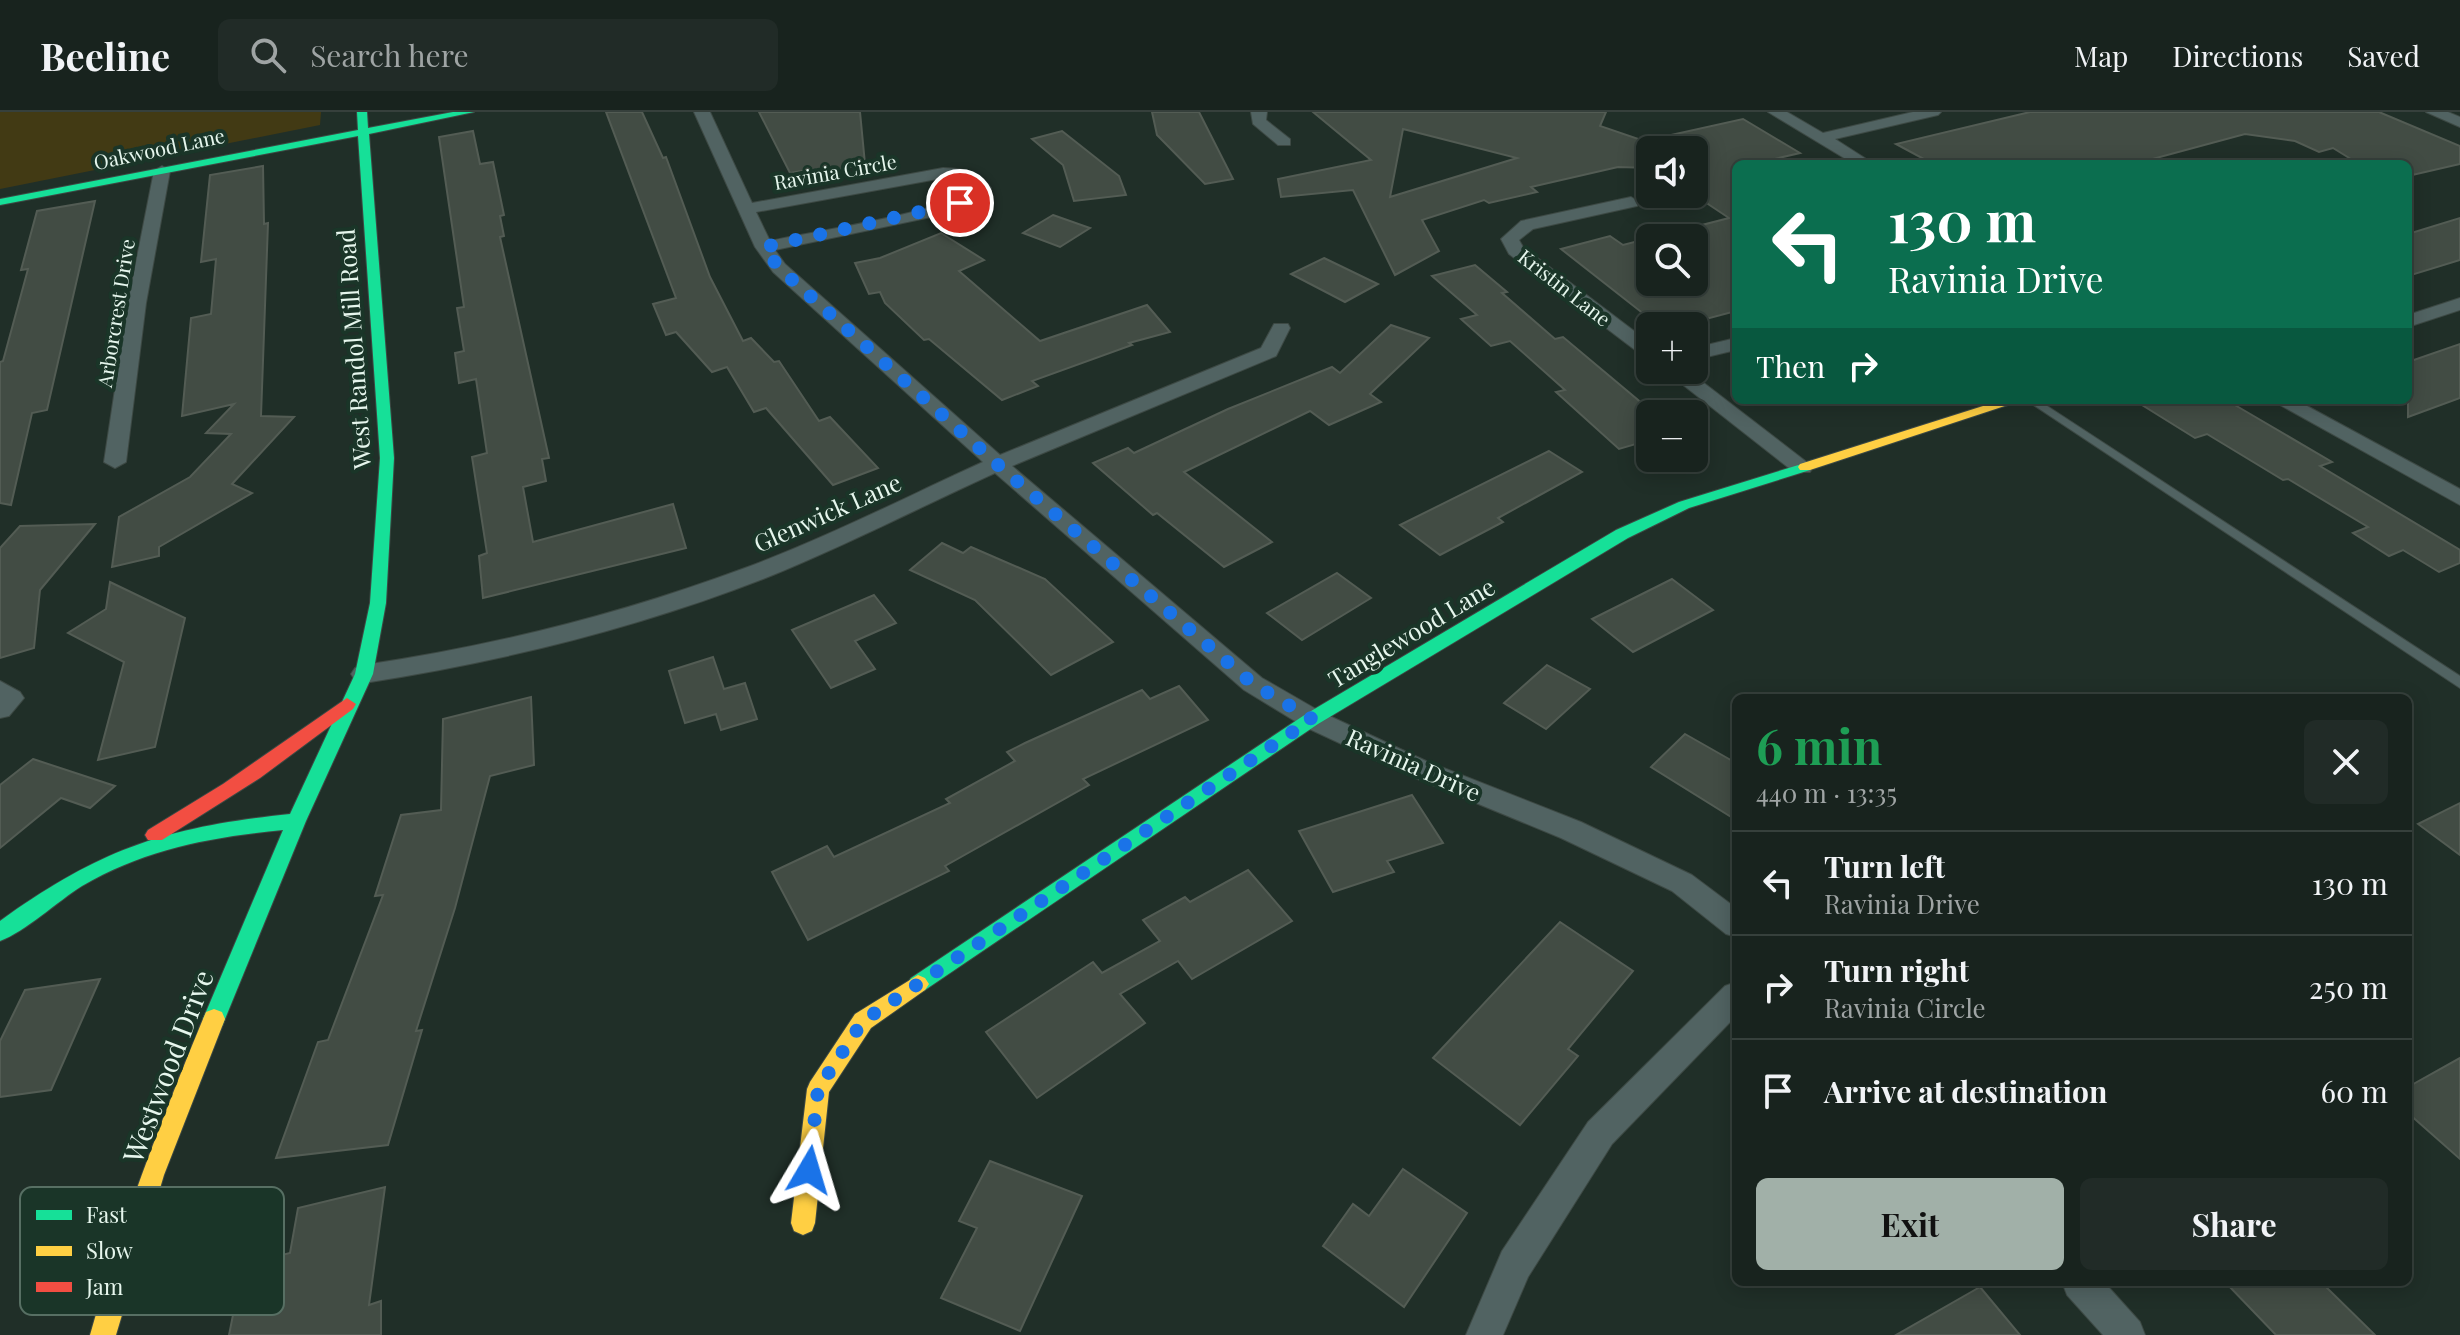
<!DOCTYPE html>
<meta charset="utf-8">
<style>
body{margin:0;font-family:"Playfair Display",serif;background:#212b27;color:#f1f3f6;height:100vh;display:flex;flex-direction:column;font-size:30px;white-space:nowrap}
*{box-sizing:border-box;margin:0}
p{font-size:26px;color:#9fa4a4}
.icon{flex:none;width:44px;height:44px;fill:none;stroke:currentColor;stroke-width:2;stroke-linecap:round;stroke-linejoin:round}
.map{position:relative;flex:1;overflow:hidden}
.sheet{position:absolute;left:1732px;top:582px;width:680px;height:592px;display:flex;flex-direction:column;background:#18231e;border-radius:12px;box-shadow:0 4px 20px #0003,0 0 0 2px #36403c}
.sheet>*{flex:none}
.top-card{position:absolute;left:1732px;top:48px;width:680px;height:244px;border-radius:12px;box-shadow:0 4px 20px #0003,0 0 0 2px #36403c;background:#0b6e4f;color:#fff;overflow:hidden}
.buttons{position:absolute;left:1636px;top:24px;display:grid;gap:16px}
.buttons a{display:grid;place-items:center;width:72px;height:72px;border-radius:12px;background:#18231e;box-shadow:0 4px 20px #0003,0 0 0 2px #36403c;font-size:40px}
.pin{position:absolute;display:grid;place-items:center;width:68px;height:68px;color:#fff;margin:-34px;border:4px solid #fff;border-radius:50%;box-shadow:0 2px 8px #0007}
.me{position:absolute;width:88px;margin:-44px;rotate:7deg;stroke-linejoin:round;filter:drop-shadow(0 0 6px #0008)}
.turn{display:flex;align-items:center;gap:28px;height:168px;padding:0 24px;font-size:36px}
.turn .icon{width:104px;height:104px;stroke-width:2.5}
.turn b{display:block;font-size:56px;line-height:68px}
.then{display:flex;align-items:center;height:76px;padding:0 24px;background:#0003;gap:16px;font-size:30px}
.round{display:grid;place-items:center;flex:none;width:84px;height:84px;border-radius:12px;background:#212b27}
.overview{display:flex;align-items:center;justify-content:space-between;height:136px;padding:0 24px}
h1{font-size:48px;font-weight:700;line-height:60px;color:#1e9e55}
.primary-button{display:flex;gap:16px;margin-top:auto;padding:16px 24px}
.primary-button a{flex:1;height:92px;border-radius:12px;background:#a1b0a8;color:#111;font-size:32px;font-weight:700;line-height:92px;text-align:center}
.primary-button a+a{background:#212b27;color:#f1f3f6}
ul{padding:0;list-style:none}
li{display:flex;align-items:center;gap:24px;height:104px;padding:0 24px;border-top:2px solid #36403c}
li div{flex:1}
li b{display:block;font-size:30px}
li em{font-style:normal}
header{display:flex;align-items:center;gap:48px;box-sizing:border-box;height:112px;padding:0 40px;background:#18231e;border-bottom:2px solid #36403c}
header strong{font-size:38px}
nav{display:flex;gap:44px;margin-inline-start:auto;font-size:28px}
.search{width:560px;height:72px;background:#212b27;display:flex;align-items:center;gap:20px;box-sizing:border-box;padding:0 28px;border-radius:12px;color:#9fa4a4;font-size:30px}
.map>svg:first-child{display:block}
</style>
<header>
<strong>Beeline</strong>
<div class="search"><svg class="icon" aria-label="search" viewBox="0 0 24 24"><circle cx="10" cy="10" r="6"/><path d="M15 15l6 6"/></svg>Search here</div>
<nav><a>Map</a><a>Directions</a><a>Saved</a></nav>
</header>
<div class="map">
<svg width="2460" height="1223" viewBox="0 0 2460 1223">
<rect width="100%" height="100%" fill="#202f28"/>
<path fill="#423a14" d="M0 0H321L320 13 0 77Z"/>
<g fill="#424c44" stroke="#535c54" stroke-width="2" fill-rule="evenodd">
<path d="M606 0H642L663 46 666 45 710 165 743 229 751 226 774 250 779 249 819 309 830 305 878 356 833 373 766 296 754 300 727 255 712 260 676 220 666 223 653 192 676 186Z"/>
<path d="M759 0H860L865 52 815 62 812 57 790 61Z"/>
<path d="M1152 0H1199L1233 67 1205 72 1157 23Z"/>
<path d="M1313 0H1606L1600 14 1644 29 1743 7 1800 41 1753 52H1736V199L1691 211 1680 203 1654 210 1561 137 1610 124 1623 133 1650 126V170H1694V126H1651L1729 106 1693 82 1694 38H1650V56L1618 55 1531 75 1537 80 1489 91 1484 88 1422 108 1439 139 1395 163 1353 78 1281 85 1278 67 1371 48ZM1403 17 1517 46 1390 85Z"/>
<path d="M2030 0H2379L2460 34V52L2408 64V52H2359L2333 36 2319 40 2295 29 2245 22 2134 52H1933L1896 32Z"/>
<path d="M473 19 480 52 493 50 504 103 500 104 504 124 500 125 549 346 542 347 546 369 523 375 533 430 673 392 686 436 483 486 479 444 487 441 472 345 487 341 476 267 459 271 455 241 464 239 457 196 464 195 439 25Z"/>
<path d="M1062 19 1119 64 1126 83 1074 89 1063 53 1032 27Z"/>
<path d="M263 54 264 112 268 111 261 304 294 305 232 372 252 381 159 435V444L112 455 119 405 190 365 231 322 206 321 234 292 182 304 191 206 211 202 216 147 201 150 210 63Z"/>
<path d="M95 89 47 298 32 301 11 393 0 391V250L3 249 28 157 21 158 37 99Z"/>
<path d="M1053 103 1090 116 1060 135 1023 121Z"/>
<path d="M2460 106V148L2408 164V122Z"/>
<path d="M941 121 984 148 959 159 1040 229 1147 193 1170 220 1129 231 1132 233 1032 269 1038 274 1002 288 929 227 924 228 885 191 880 180 869 182 855 151 880 146Z"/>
<path d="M1324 146 1378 172 1345 190 1291 162Z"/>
<path d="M1475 153 1507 180 1502 181 1555 227 1563 225 1650 298 1653 302H1650V341L1639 331 1619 337 1556 280 1565 278 1510 229 1491 234 1461 207 1477 203 1432 164Z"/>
<path d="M1391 213 1429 226 1370 282 1381 290 1329 313 1310 299 1184 360 1272 430 1224 455 1157 401 1153 403 1093 351 1128 336 1134 341 1228 297 1332 255 1340 261Z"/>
<path d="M2460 232V286L2408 305V250Z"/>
<path d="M2134 288H2205L2214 293 2228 289 2332 350 2320 354 2460 438V451L2439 460 2403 438 2389 444 2353 421 2368 415 2288 367 2283 368 2207 322 2195 326Z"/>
<path d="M1549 339 1582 360 1498 406 1503 410 1440 443 1400 413Z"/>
<path d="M95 412 40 478 34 536 0 546V436L20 414Z"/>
<path d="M942 431 963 441 971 435 1045 467 1113 530 1051 563 975 488 910 458Z"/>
<path d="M1337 461 1371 486 1302 528 1267 501Z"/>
<path d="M1672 467 1713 498 1633 540 1592 507Z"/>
<path d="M110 470 185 506 155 635 98 648 124 550 68 521 106 497Z"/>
<path d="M874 483 896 511 855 529 875 557 831 576 792 518Z"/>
<path d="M713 545 724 577 745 571 757 607 721 618 716 602 685 611 669 559Z"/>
<path d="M1547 553 1590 577 1546 617 1504 591Z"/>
<path d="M1179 574 1208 608 1083 667 1089 673 945 754 949 759 808 828 772 760 827 734 834 745 950 691 946 687 1015 649 1007 640 1025 631 1142 578 1150 587Z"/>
<path d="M531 585 534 653 490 664 455 796 416 919 422 918 388 1033 276 1046 318 930 328 928 383 783 375 784 401 703 441 698 443 607Z"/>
<path d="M1685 622 1736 651V708L1651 655Z"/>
<path d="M33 647 115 674 90 696 61 686 0 736V673Z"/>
<path d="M1412 683 1443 731 1387 749 1394 760 1333 780 1299 719Z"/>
<path d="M2460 691V743L2418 712Z"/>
<path d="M1248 758 1292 809 1192 867 1178 849 1120 882 1145 911 1037 986 986 920 1093 850 1102 861 1160 829 1143 808 1185 785 1190 790Z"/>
<path d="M1560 810 1633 859 1568 937 1578 944 1520 1013 1433 946Z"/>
<path d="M100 867 51 978 0 985V929L25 878Z"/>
<path d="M2460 946V1047L2408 1001V975Z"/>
<path d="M990 1049 1082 1084 1020 1219 941 1186 977 1116 959 1109Z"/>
<path d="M1403 1057 1467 1101 1404 1195 1323 1134 1353 1092 1369 1104Z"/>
<path d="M385 1075 369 1193 381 1189V1223H229L243 1153 290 1141 298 1096Z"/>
<path d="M2225 1170H2321L2375 1223H2276Z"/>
<path d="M1980 1175 2020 1223H1896Z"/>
</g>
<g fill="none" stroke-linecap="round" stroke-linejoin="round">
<defs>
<path id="lane" d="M2026 288H2038L2460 564V576Z"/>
<g id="street">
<path d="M694 0H710L752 91 943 56C965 57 977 58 991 76L981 90 950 101 775 138 785 152 1000 343 1261 236 1274 212H1288L1290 216 1276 244 1012 354 1262 566 1321 600 1426 649 1581 710 1692 763 1736 796V825L1726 822 1672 779 1561 726 1408 663 1303 614 1244 578 995 361C918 396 841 436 763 467 634 517 500 550 364 571L355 568 351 562 355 556 364 553C494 534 621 502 745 456 826 426 904 386 983 350L773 160 755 135ZM943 66 964 67 974 76C957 98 805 121 770 129L756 100Z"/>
<path d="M1251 0H1267L1266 8 1290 27V33H1278L1253 12Z"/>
<path d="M1768 0H1787L1823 21 1913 0H1941L1938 3 1835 27 1874 52H1854Z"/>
<path d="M2426 0H2448L2460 5V15Z"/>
<path d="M162 54 170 59 146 191 126 350 115 356 104 350 128 191 154 59Z"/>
<path d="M1631 85 1639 90 1637 94 1533 117 1519 128 1523 135 1650 231V246L1643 244 1509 142 1501 127 1521 109Z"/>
<path d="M2460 186V198L2408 215V203Z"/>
<path d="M1736 226V238L1694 248V236Z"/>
<path d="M1664 258H1687L1813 355 1810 360H1794Z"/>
<path d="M2271 288H2296L2460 377V393Z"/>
<path d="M0 569 20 580 24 586 9 604 0 606Z"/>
<path d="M1736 870V904L1612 1032 1528 1165 1503 1223H1466L1502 1139 1588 1010 1725 874Z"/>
<path d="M2062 1170H2104L2140 1210 2145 1223H2103L2067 1183Z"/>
</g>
<g id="fast">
<path d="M357 0H367L368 16 453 0H474L369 22 394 346 386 491 373 562 306 709 225 907 222 914 214 917 206 914 203 907 283 718C211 725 145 737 82 774 58 789 25 820 0 829V809C101 736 167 715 290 702L355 562 370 491 380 346 358 24 0 93V87L358 18Z"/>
<path d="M1805 351 1810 352V358L1689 396 1628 426 1318 612 925 878 918 881 911 878 907 872 911 866 1306 602 1616 418 1679 390Z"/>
</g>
<g id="slow">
<path d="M2002 288H2023L1810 358H1800L1798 355 1800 352Z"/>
<path d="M918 863 925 866 929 872 925 878 871 916 829 980 815 1111 812 1119 803 1123 794 1119 791 1111 807 977 810 970 855 902Z"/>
<path d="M214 897 222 900 225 907 164 1063 116 1223H90C120 1115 160 1011 203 907L206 900Z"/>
</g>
<path id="jam" d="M347 586 356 592 353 597 260 666 162 728H148L145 723 148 718 223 672Z"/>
</defs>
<use href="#lane" stroke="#3d4944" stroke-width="2"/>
<use href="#street" stroke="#3d4944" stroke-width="2"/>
<use href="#fast" stroke="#3d4944" stroke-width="2"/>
<use href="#slow" stroke="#3d4944" stroke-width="2"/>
<use href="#jam" stroke="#3d4944" stroke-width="2"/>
<use href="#lane" fill="#516362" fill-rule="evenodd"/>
<use href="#street" fill="#516362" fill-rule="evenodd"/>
<use href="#fast" fill="#16e098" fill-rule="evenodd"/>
<use href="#slow" fill="#ffcf43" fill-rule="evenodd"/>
<use href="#jam" fill="#f24e42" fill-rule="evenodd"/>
</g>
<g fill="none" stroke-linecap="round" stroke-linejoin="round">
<path stroke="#1a73e8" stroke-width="14" stroke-dasharray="0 25.2" d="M809 1058 818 977 863 909 1312 607 1253 572 997 352 779 156 764 135 960 91"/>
</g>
<g text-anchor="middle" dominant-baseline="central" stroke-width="8" stroke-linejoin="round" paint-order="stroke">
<g font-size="20" fill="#e6f6ed" stroke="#1a3528">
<text transform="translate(159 36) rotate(-12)">Oakwood Lane</text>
<text transform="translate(835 59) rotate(-10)">Ravinia Circle</text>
<text transform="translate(1565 175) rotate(38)">Kristin Lane</text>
<text transform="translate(115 201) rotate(-81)">Arborcrest Drive</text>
</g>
<g font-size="24" fill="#e6f6ed" stroke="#1a3528">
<text transform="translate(353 237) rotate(-94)">West Randol Mill Road</text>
<text transform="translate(827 400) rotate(-24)">Glenwick Lane</text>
<text transform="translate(1411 520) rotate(-31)">Tanglewood Lane</text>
<text transform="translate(1414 652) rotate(24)">Ravinia Drive</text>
</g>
<g font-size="28" fill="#e6f6ed" stroke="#1a3528">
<text transform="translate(167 954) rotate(-69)">Westwood Drive</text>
</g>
</g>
<rect x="20" y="1075" width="264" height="128" rx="12" fill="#1a3528" stroke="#576f63" stroke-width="2"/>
<rect x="36" y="1098" width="36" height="10" fill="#16e098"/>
<rect x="36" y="1134" width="36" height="10" fill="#ffcf43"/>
<rect x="36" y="1170" width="36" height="10" fill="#f24e42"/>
<g font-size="22" fill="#e6f6ed">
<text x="86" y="1111">Fast</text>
<text x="86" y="1147">Slow</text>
<text x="86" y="1183">Jam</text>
</g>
</svg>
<div class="buttons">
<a><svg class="icon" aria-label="sound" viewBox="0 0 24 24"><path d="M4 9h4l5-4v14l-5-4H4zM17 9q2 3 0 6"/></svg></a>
<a><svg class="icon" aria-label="search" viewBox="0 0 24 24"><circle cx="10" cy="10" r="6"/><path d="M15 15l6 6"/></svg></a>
<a>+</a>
<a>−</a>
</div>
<div class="pin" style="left:960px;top:91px;background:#d93025"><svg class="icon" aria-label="arrive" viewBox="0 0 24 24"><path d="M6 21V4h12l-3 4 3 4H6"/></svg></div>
<svg class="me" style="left:809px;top:1058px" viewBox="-20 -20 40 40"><path d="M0-17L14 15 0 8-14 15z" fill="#1a73e8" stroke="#fff" stroke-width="4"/></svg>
<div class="top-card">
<div class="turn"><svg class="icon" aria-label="left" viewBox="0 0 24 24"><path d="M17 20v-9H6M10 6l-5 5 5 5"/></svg><div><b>130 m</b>Ravinia Drive</div></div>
<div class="then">Then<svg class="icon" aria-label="right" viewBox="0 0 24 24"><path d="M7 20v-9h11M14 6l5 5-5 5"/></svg></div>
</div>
<section class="sheet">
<div class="overview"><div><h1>6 min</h1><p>440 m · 13:35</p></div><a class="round"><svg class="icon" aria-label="close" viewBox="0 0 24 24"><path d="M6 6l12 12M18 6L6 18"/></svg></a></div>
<ul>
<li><svg class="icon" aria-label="left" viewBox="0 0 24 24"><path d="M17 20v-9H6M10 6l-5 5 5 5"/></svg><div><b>Turn left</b><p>Ravinia Drive</p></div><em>130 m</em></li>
<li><svg class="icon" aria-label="right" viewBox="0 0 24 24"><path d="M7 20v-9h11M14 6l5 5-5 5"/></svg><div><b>Turn right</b><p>Ravinia Circle</p></div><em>250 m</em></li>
<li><svg class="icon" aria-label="arrive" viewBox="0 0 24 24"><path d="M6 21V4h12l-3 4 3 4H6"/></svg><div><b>Arrive at destination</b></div><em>60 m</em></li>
</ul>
<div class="primary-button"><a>Exit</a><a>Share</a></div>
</section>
</div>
